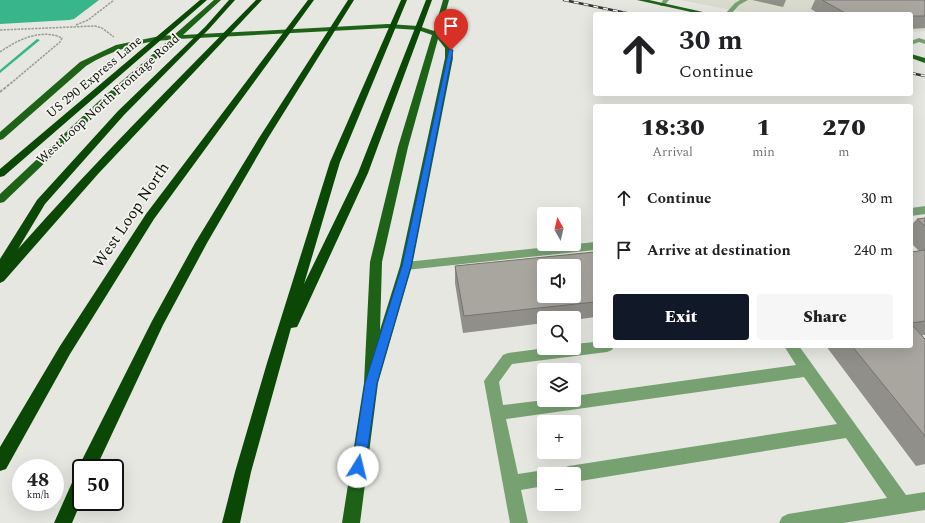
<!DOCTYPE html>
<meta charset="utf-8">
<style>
body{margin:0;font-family:Spectral,serif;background:#f6f6f6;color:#202124;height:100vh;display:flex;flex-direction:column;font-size:15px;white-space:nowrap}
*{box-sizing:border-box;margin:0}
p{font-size:13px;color:#757577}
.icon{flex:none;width:22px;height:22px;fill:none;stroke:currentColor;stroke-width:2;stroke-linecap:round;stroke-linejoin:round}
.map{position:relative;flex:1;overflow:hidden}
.panel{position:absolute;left:593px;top:104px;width:320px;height:244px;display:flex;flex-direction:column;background:#fff;border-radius:4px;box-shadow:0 4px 16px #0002}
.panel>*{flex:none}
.top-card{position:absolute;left:593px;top:12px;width:320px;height:84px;border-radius:4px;box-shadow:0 4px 16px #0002;background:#fff;color:#202124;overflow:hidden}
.needle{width:26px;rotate:352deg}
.controls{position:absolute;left:537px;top:207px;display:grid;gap:8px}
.controls a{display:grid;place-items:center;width:44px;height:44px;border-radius:4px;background:#fff;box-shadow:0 4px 16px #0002;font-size:20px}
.speed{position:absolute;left:12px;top:459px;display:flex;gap:8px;font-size:20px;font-weight:700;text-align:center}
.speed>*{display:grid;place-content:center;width:52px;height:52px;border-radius:50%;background:#fff;box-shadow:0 4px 16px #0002;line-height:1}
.speed small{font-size:10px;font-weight:400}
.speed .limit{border:2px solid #111;border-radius:6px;background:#fff;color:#111}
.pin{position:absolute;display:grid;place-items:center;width:34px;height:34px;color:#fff;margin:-41px -17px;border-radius:50% 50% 50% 0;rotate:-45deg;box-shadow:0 0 4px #0007}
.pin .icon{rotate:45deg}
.me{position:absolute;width:44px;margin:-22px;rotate:9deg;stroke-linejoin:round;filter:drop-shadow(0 0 3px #0008)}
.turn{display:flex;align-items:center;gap:14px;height:84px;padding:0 20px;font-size:18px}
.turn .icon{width:52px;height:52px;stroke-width:2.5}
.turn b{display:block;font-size:28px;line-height:34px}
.eta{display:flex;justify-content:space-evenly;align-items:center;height:68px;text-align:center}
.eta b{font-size:24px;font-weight:800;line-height:28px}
.button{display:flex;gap:8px;margin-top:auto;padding:8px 20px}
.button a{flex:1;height:46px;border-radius:4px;background:#111827;color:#fff;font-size:16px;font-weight:800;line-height:46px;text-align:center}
.button a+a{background:#f6f6f6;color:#202124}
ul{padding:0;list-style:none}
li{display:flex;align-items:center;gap:12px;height:52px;padding:0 20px}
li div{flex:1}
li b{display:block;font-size:15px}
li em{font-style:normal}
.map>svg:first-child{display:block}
</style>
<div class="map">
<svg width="925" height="523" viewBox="0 0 925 523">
<rect width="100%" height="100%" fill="#e5e7e0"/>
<path fill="#d8dbcd" d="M680 0H925V31L911 32V14H753Z"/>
<path fill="#38b58b" d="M0 0H99L74 19 69 20 0 24Z"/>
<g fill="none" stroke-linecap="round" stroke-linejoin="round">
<path fill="#38b58b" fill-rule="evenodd" d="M37 39 40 40 0 73V70Z"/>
<g stroke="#9b9d98" stroke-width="1.5" stroke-dasharray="2.5 1" stroke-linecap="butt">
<path d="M76 25 88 20 114 0"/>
<path d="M0 30 95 26 102 28 114 37"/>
<path d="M0 52C17 40 41 28 62 38L60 42 10 84"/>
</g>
<path stroke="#9b9d98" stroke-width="2" stroke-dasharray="3 1.5" stroke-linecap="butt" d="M0 92 11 83"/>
<g fill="#77a171" fill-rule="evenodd">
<path d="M663 0H669L664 6H660Z"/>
<path d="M740 0H748L739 5 731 14H725L735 3Z"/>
<path d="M919 38 925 40V44L919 42 911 45V41Z"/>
<path d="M925 206V214L911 216V208Z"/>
<path d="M595 242V250L406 270 402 269 400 266 402 263 406 262Z"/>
<path d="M595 342V346H614L612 350 607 352 512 364 499 382 503 405 544 400H574V396L796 365 784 346H799L906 495 925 492V510L843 523H779L782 517 788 514 887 498 846 438 574 482V474H561L563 468 569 466 837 424 804 377 506 419 518 474 544 470 551 474H544V486L521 490 528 523H510L484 381 503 355 508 353 546 348H574V344Z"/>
</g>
<g fill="#1e6218" fill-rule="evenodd">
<path d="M214 0H221L183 35 388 24 418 26 434 31 443 0H449L440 33C449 40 452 46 453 58L412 266 378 383 360 523H342L364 383 370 262 398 147 432 35 418 30 388 28 178 39 105 105 4 202 0 203V194L99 101 169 40C140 41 110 51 86 66L3 139 0 140V132L80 62 116 45 160 36 174 35ZM438 39 445 48V58L400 266 380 330 382 262 408 147Z"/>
<path d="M637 0H649L712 14H700Z"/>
<path d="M911 54 925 58V63L911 58Z"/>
</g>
<g fill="#0b4806" fill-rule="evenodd">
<path d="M200 0H207L4 176 0 177V169Z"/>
<path d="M229 0H235L209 29 124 115 45 204 18 249C94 163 175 82 256 0H262L98 174 4 281 0 283V259L37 200 118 111 205 27Z"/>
<path d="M308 0H314L154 219 70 354 6 469 0 471V447L60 346 146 214Z"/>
<path d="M348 0H354L268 138 207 243 163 325 96 468H81V502L72 523H54L75 476 81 474 79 468 81 462 152 321 195 243 259 138Z"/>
<path d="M401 0H407L340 162 304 284 358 173 426 0H432L368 173 299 323 297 327 291 328 251 472 240 523H222L235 472 267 363 330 162Z"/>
</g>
<defs>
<g id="rail">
<path d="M564 0 631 14"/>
<path d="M911 73 925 76"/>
</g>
</defs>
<use href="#rail" stroke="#343531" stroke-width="2.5"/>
<use href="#rail" stroke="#f2f4ed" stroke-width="1.5" stroke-dasharray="5" stroke-linecap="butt"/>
</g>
<g fill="#908f89">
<path d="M752 0H786L783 7Z"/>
<path d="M815 0H925V28L911 29V14H819L811 9Z"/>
<path d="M925 218V335H922L925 339V464L916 466 826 346H911V252L919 251 911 243V225L917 219Z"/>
<path d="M595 252V317L574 320V318H544V323L463 333 455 283V266Z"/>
</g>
<g fill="#a8a69f" stroke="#76746f" fill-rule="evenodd">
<path d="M822 0H925V16H911V14H847Z"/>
<path d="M925 218V226L917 219Z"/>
<path d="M925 250V321L911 323V252Z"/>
<path d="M595 252V302L464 316 455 266ZM544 266H574V296H544Z"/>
<path d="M911 324 925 339V436L852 346H911Z"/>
</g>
<path fill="#1a73e8" stroke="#114b97" d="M449 49 453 50 411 266 377 383 365 467 363 471 358 473 354 471 352 467 365 383 402 266Z"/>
<g text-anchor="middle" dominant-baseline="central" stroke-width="3.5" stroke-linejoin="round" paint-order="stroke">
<g font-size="13" fill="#0f100d" stroke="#f2f4ed">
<text transform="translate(94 77) rotate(-40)">US 290 Express Lane</text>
<text transform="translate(108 99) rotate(-42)">West Loop North Frontage Road</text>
</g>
<g font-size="16" fill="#0f100d" stroke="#f2f4ed">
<text transform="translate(131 215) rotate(-56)">West Loop North</text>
</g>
</g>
</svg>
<div class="controls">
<a><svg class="needle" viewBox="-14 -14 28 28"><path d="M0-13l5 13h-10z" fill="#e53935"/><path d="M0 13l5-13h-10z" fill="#757577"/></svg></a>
<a><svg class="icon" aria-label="sound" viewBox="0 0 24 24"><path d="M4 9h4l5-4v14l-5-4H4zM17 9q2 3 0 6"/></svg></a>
<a><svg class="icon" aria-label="search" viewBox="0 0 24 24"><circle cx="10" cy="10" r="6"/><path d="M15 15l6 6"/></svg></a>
<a><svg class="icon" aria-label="layers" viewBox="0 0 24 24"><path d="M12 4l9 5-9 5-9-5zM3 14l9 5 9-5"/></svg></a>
<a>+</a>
<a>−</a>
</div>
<div class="speed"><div>48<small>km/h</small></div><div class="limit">50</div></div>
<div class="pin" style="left:451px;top:50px;background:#d93025"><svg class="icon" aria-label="arrive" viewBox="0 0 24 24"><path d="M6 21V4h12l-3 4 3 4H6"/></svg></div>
<svg class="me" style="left:358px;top:467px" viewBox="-20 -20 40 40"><circle r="19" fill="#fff"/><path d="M0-13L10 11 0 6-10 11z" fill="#1a73e8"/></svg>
<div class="top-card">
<div class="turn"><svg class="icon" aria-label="ahead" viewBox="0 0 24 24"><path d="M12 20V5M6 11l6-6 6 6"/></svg><div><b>30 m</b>Continue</div></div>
</div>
<section class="panel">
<div class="eta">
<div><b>18:30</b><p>Arrival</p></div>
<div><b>1</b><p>min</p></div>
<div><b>270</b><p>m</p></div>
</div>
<ul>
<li><svg class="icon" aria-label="ahead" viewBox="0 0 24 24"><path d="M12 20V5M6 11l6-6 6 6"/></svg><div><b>Continue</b></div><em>30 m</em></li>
<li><svg class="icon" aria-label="arrive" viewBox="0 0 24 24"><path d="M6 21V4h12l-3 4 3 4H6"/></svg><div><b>Arrive at destination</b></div><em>240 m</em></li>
</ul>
<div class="button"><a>Exit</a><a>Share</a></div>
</section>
</div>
